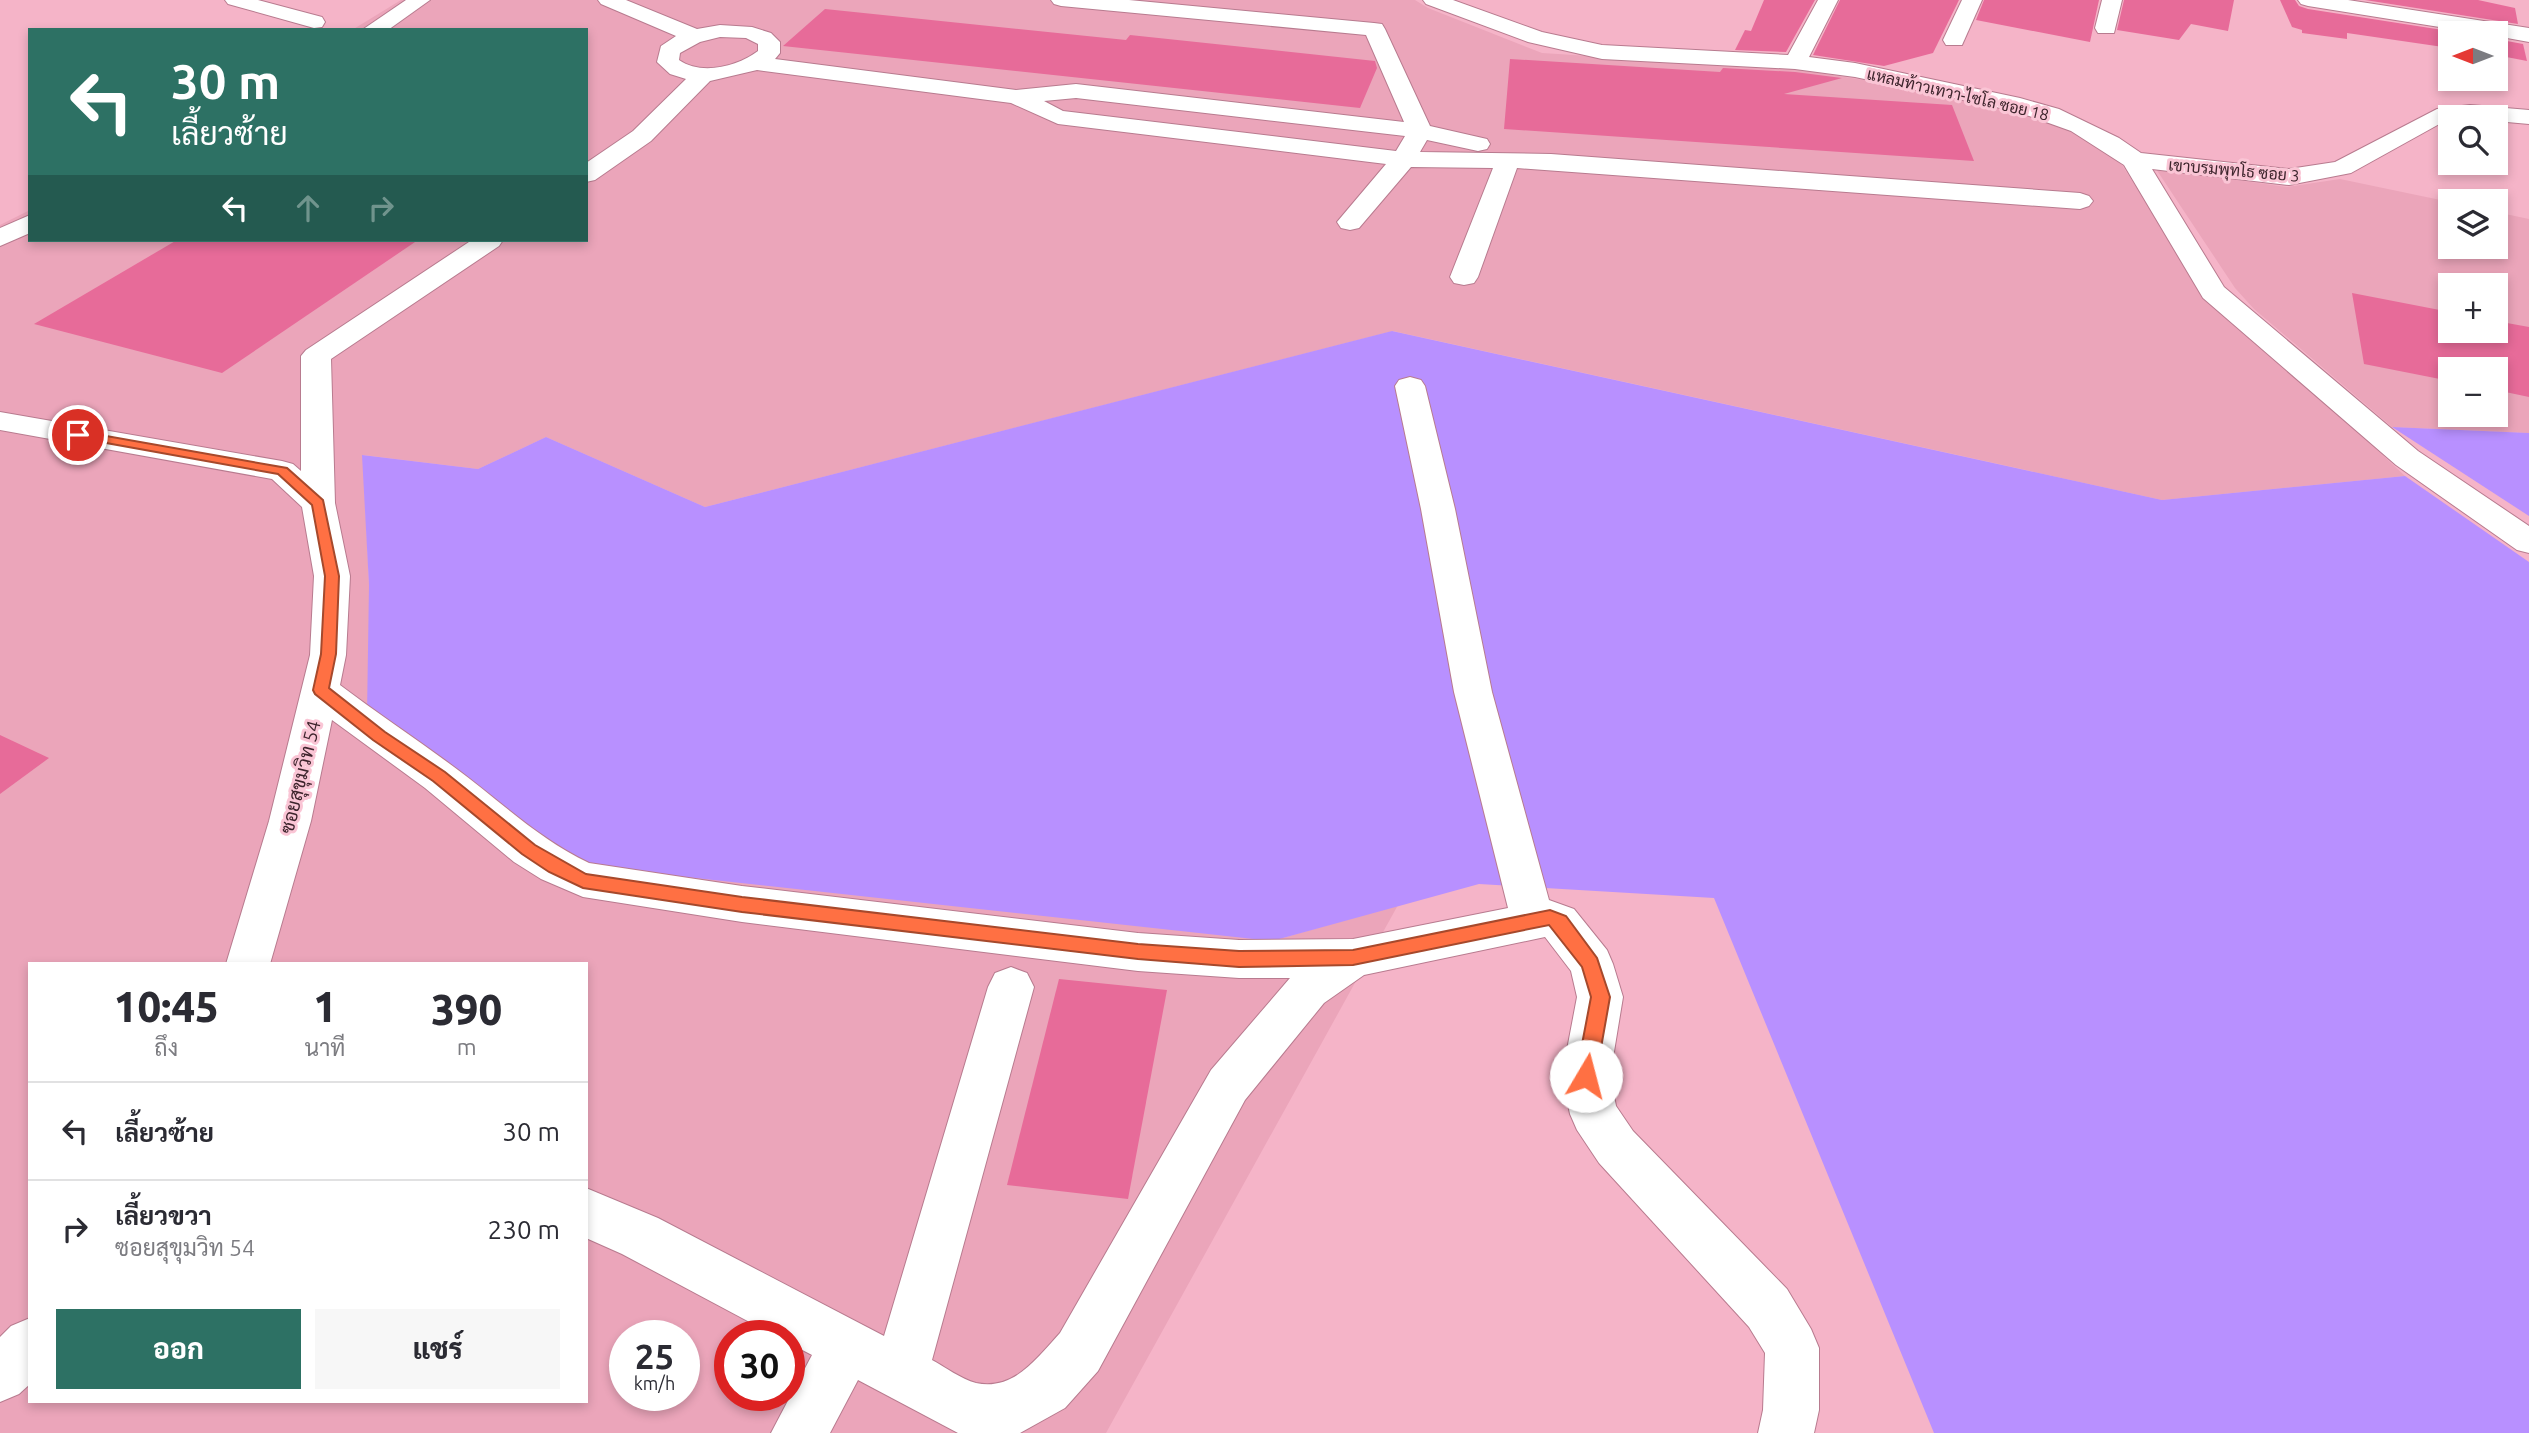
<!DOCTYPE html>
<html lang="th">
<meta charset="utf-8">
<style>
body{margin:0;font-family:Ubuntu,Sarabun,sans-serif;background:#f7f7f7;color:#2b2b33;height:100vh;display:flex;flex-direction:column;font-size:26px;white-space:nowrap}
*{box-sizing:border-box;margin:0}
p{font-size:23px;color:#7c7c81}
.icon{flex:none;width:38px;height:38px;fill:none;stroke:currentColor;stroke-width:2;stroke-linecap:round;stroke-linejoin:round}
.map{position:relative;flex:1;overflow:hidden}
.details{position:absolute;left:28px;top:962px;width:560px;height:441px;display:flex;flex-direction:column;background:#fff;border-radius:0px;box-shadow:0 4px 10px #0003}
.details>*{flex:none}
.hud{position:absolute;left:28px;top:28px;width:560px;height:214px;border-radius:0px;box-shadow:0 4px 10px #0003;background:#2d7164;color:#fff;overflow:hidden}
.needle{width:46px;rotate:270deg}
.tools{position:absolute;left:2438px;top:21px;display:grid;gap:14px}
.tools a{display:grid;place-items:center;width:70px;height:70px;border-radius:0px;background:#fff;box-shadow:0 4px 10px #0003;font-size:35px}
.speed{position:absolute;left:609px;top:1320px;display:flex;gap:14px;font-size:35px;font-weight:700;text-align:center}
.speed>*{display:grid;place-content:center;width:91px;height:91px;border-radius:50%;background:#fff;box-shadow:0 4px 10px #0003;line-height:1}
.speed small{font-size:18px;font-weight:400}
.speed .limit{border:10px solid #d22;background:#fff;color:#111}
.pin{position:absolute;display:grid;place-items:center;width:60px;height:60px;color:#fff;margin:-30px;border:4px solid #fff;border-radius:50%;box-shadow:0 2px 7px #0007}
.me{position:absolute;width:77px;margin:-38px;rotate:8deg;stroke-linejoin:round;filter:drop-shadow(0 0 5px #0008)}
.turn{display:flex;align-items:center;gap:24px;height:147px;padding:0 28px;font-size:32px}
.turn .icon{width:91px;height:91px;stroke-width:2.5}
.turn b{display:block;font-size:49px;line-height:60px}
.lanes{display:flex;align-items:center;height:66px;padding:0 28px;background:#0003;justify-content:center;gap:35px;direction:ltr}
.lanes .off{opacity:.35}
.eta{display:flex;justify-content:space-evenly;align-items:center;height:119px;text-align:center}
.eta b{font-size:42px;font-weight:800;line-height:49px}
.button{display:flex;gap:14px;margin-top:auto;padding:14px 28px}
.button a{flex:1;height:80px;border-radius:0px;background:#2d7164;color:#fff;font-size:28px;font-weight:800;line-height:80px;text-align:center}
.button a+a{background:#f7f7f7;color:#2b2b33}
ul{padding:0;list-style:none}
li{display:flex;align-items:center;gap:21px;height:98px;padding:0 28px;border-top:2px solid #e1e1e2}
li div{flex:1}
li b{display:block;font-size:26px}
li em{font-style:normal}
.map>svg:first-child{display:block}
</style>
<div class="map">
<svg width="2529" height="1433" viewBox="0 0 2529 1433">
<rect width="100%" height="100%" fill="#f5b4c8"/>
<g fill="#eba5ba" fill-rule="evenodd">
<path d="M401 0H1415L1428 8 1542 53 1796 69 1906 87 2037 114 2064 126 2112 155 2122 165 2171 241 2200 294 2314 391 2405 476 2162 500 1393 331 705 507 546 437 478 469 363 455 369 585 1272 941 1398 905 1106 1433H0V225L30 210V240H586V30H352ZM30 964H586V1402H30ZM625 1335H684V1395H625ZM730 1335H789V1395H730Z"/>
<path d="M2156 169 2287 187 2340 179 2450 202V247H2496V212L2529 219V433L2392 427 2254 309 2235 288ZM2450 285H2496V331H2450ZM2450 369H2496V415H2450Z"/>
</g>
<g fill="#b890ff">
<path d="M1392 331 2162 500 2405 476 2529 562V1433H1934L1714 898 1479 884 1272 941 585 866 367 714 369 585 362 455 478 469 546 437 705 507Z"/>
<path d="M2392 427 2529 433V516Z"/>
</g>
<g fill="#e76b99">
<path d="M1764 0H1815L1786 52 1735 50 1745 30 1751 31Z"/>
<path d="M1840 0H1959L1933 53 1884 66 1813 55Z"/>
<path d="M1984 0H2099L2090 42 1976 20Z"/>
<path d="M2124 0H2234L2228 31 2191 24 2179 40 2117 30Z"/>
<path d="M2280 0H2295L2299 6 2308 9 2462 33H2450V48L2347 33V39L2302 33V30L2292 27Z"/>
<path d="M2365 0H2478L2515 8 2518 24Z"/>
<path d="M825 9 1126 40 1130 35 1375 61 1377 68 1360 108 783 46Z"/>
<path d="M2496 39 2523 44 2527 61 2496 55Z"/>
<path d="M1510 59 1720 72 1723 68 1795 72 1842 78 1784 94 1952 105 1974 161 1504 129Z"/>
<path d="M177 240H418L222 373 34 324Z"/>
<path d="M2352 293 2450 312V331H2496V321L2529 327V397L2496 390V369H2450V381L2364 364Z"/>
<path d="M0 735 49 758 0 794Z"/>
<path d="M1059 979 1167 990 1128 1199 1007 1185Z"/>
</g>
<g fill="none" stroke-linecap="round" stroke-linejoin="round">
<defs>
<g id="minor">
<path d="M225 0H258L322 17 325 22 322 27 314 28 228 4Z"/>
<path d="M406 0H430L388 30H362Z"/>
<path d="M598 0H626L697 29 720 25 752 27 771 33 780 42V53L775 59 1016 90 1076 84 1404 122 1366 35 1061 6 1054 4 1051 0H1129L1374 23 1382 24 1385 29 1430 126 1487 139 1490 144 1487 149 1478 151 1427 140 1420 152 1551 154 2080 193 2089 196 2093 201 2089 206 2080 209 1517 168 1478 277 1474 283 1464 285 1454 283 1450 277 1493 168 1411 167 1359 228 1350 230 1341 228 1337 222 1386 164 1058 124 1011 103 757 70 710 81 651 141 595 180 586 182V163L633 131 686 79 670 74 657 62 661 46 676 36 601 4ZM720 37 746 38 758 44V51C738 66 702 76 679 60L680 53 700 42ZM1076 98 1405 136 1396 151 1063 111 1044 101Z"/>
<path d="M1423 0H1453L1542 32 1602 45 1788 55 1818 0H1838L1809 57 1855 63 2020 98 2059 109 2119 138 2141 153 2289 169 2335 162 2437 109 2470 105 2529 110V124L2496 121V117H2450V122H2443L2351 173 2289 185 2152 169 2224 287 2418 451 2529 526V553L2517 550 2396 465 2203 298 2124 165 2071 131 2015 111 1855 77 1795 69 1602 59 1528 42 1426 4Z"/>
<path d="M1962 0H1982L1962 45H1946L1943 40Z"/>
<path d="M2102 0H2122L2114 33H2098L2095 28Z"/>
<path d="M2298 0H2348L2529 28V42L2496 36V33H2477L2308 6 2301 4Z"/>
<path d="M30 215V233L0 246V228Z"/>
<path d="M472 240H503L499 246 331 359 335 503 350 576 346 655 340 685C377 713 416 739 454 767 499 800 538 839 589 863L742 886 1138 933 1239 940 1353 939 1508 908 1454 692 1421 509 1395 386 1399 380 1410 377 1421 380 1425 386 1455 509 1492 692 1549 900 1574 909 1607 950 1613 964 1623 997 1610 1076 1616 1106 1633 1131 1787 1289 1811 1329 1819 1348V1410L1814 1433H1758L1763 1410 1765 1353 1749 1327 1599 1163 1577 1130 1570 1114 1562 1076 1577 997 1571 971 1545 937 1364 975 1324 1003 1245 1100 1098 1371 1065 1408 1020 1433H958L858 1380 830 1433H771L812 1355 789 1343V1335H774L622 1254 586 1238V1188L658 1218 884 1336 988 987 995 973 1011 967 1027 973 1034 987 932 1360C945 1367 961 1379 976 1383 1014 1391 1037 1358 1060 1333L1211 1070 1290 978H1239L1138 971 742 922 583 897 541 879 514 862 425 788 332 720 311 821 270 964H226L269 821 310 655 314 576 302 507 272 479 0 430V412L282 461 293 464 301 471V356L306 350Z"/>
<path d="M30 1318V1384L19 1394 0 1402V1337L11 1326Z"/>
</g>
</defs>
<use href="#minor" stroke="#b87b8f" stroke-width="2"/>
<use href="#minor" fill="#fff" fill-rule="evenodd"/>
</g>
<path fill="#ff7043" stroke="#a6492c" stroke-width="2" d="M78 431 287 468 323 500 339 576 336 654 329 688 385 732 445 772 535 845 586 874 742 897 1138 944 1239 951 1353 950 1550 910 1566 916 1597 958 1610 997 1596 1076 1593 1083 1586 1085 1579 1083 1576 1076 1591 997 1582 967 1549 925 1353 965 1239 967 1138 959 742 912 583 888 549 872 522 854 433 781 373 740 315 694 313 690 321 654 325 576 312 505 278 474 73 437 71 435Z"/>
<g text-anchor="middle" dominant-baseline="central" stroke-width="6" stroke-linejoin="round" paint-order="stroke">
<g font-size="16" fill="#3d242c" stroke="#fac5d5">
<text transform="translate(1958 94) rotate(13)">แหลมท้าวเทวา-ไซโล ซอย 18</text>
<text transform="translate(2234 170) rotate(5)">เขาบรมพุทโธ ซอย 3</text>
</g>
<g font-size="19" fill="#3d242c" stroke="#fac5d5">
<text transform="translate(300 777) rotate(-76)">ซอยสุขุมวิท 54</text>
</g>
</g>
</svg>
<div class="tools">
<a><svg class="needle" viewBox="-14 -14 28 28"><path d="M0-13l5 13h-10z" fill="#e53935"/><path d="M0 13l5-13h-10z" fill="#7c7c81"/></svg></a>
<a><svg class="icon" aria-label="search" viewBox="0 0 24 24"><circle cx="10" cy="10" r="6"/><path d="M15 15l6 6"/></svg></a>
<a><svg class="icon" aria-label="layers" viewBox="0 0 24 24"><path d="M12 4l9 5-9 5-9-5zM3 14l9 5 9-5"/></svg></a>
<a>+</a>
<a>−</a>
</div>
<div class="speed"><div>25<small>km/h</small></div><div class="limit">30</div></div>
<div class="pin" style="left:78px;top:435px;background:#d93025"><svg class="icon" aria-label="arrive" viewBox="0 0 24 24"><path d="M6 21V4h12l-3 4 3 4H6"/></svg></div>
<svg class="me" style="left:1586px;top:1076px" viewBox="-20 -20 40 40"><circle r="19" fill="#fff"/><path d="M0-13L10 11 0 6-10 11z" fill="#ff7043"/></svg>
<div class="hud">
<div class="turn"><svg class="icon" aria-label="left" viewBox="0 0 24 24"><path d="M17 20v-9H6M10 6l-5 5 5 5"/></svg><div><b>30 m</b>เลี้ยวซ้าย</div></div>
<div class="lanes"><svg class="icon" aria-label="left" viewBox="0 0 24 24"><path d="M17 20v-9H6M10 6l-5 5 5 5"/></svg><svg class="icon off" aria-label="ahead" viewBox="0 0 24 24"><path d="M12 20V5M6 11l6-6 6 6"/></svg><svg class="icon off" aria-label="right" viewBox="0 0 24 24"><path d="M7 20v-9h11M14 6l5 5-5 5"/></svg></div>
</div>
<section class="details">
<div class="eta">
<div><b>10:45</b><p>ถึง</p></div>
<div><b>1</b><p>นาที</p></div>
<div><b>390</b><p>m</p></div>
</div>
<ul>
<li><svg class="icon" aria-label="left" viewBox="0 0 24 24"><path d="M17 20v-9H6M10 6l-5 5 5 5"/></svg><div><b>เลี้ยวซ้าย</b></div><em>30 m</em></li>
<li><svg class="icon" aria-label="right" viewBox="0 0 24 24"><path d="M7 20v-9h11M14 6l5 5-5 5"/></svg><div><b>เลี้ยวขวา</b><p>ซอยสุขุมวิท 54</p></div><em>230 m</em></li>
</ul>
<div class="button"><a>ออก</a><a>แชร์</a></div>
</section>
</div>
